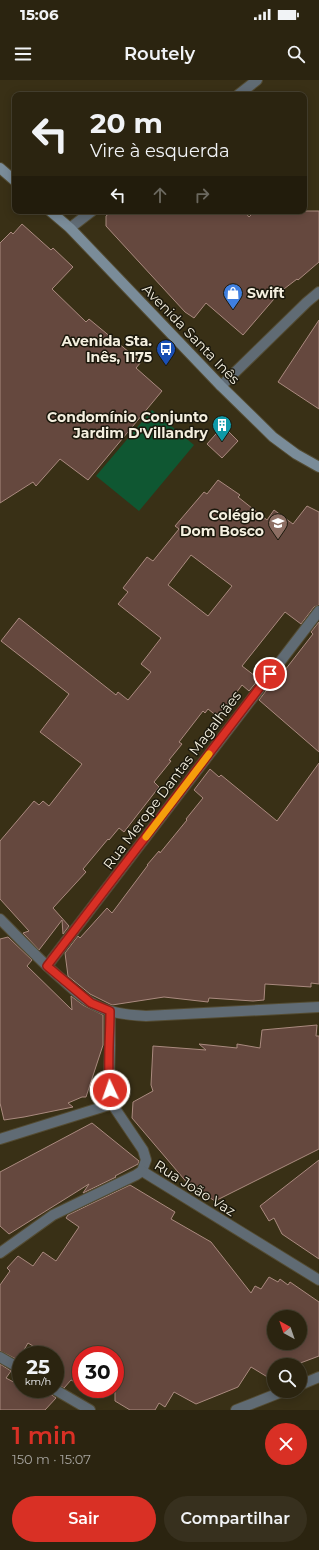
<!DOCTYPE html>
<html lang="pt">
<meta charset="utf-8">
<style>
body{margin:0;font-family:Montserrat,sans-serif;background:#37301e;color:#f1f3f6;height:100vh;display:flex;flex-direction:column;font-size:15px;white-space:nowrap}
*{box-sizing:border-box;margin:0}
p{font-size:13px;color:#a6a49f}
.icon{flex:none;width:22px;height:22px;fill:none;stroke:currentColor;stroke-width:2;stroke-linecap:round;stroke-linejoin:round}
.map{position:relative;height:1330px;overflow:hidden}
.side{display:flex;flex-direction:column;background:#2b2410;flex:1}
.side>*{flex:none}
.banner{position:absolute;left:12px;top:12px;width:295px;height:122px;border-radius:8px;box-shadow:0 2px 10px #0003,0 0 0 1px #474130;background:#2b2410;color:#f1f3f6;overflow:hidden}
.needle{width:26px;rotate:320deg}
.tools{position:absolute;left:267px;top:1230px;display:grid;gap:8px}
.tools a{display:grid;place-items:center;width:40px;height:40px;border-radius:50%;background:#2b2410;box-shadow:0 2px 10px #0003,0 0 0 1px #474130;font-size:20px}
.speed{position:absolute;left:12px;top:1266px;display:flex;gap:8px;font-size:20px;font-weight:700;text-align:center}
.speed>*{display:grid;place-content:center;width:52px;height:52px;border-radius:50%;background:#2b2410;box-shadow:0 2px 10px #0003,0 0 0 1px #474130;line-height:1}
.speed small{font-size:10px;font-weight:400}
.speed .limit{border:6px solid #d22;background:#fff;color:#111}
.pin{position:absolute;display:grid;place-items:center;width:34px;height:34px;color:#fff;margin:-17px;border:2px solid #fff;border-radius:50%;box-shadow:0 1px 4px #0007}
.me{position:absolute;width:44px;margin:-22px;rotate:357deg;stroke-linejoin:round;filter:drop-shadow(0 0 3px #0008)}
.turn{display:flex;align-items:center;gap:14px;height:84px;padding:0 12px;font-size:18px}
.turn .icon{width:52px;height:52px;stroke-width:2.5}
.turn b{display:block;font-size:28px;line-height:34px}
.lanes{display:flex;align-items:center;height:38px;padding:0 12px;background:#0003;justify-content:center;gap:20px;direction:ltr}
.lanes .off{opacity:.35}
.round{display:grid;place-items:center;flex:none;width:42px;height:42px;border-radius:21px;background:#37301e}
.overview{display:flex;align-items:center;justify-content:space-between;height:68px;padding:0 12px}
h1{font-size:24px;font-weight:600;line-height:30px;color:#d93025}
.cta{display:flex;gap:8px;margin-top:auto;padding:8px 12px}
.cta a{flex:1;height:46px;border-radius:24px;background:#d93025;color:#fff;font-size:16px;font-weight:600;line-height:46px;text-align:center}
.cta a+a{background:#37301e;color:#f1f3f6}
.status{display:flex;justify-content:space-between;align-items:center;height:28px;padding:0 20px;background:#2b2410;direction:ltr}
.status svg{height:11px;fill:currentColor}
header{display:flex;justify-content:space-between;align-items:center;height:52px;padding:0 12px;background:#2b2410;font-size:18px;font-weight:600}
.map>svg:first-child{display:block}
</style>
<div class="status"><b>15:06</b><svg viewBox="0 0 49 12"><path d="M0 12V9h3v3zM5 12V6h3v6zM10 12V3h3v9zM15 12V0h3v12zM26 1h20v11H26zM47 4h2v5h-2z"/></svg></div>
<header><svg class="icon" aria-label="menu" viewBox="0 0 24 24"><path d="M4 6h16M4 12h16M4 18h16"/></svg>Routely<svg class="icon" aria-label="search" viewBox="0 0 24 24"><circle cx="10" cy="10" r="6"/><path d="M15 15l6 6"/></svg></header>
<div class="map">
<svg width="319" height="1330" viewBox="0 0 319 1330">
<rect width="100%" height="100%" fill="#393016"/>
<path fill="#0f5732" d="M152 330 194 365 139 431 96 396Z"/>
<g fill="#65483e" stroke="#aa8a7f" fill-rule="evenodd">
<path d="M112 131H244L249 137 255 131H319V182L298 200 297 199 280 212 243 255 206 223 194 238 185 232 106 146V136Z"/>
<path d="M22 144 51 170 53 168 73 187 52 209 86 242 89 239 141 282 136 288 162 311 88 400 60 379 36 406 33 402 0 423V163L11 152 13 154Z"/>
<path d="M319 240V329L278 302Z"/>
<path d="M223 346 238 361 222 378 207 364Z"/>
<path d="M218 400 240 415 238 417 267 440 274 430 293 444 307 426 319 432V525L314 527 301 544 285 532 242 586 259 599 249 611 242 605 218 637 208 629 205 633 203 631 179 662 182 664 169 680 171 681 154 702 159 707 124 752 119 748 109 760 108 759 83 789 86 792 53 828 69 846 63 854 62 840 39 870 23 853 29 851 0 819V761L34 721 39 725 43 721 49 726 82 684 40 652 69 614 1 561 19 538 116 615 118 612 128 620 151 592 141 584 161 558 118 524 128 512 123 508 147 477 153 481 179 449 175 446 204 412 207 414ZM191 475 232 506 208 536 168 505Z"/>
<path d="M319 542V672L259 620 269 607 271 608 313 554 311 552Z"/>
<path d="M319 683V904L311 903V907L265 904 264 920 253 921 209 918 208 922 164 917 112 925 90 914 68 896 65 873 78 856 80 858 107 828 112 833 148 785H147L159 771 160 773 187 740 186 739 203 718 194 710 210 689 219 697 221 695 277 741Z"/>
<path d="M8 857 32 880 27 886 72 930 71 916 83 925 103 935V965L86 1017H82L68 1023 73 1027 24 1037 4 1040 0 1023V859Z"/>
<path d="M317 945 316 956H319V1069L215 1121 189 1105 132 1038 133 1022 153 1011 151 1005 153 966 206 970 199 964 237 968V964L260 968 262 950Z"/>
<path d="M92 1043 139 1081 138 1084 115 1096 116 1097 83 1113 89 1104 9 1154 0 1146V1092Z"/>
<path d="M319 1080V1179L282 1154 274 1138 269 1141 260 1126Z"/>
<path d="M130 1105 175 1132 171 1139 211 1162 251 1213 255 1206 261 1209 269 1197 278 1202 280 1199 288 1205 290 1202 319 1222V1276L295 1285H274V1301L251 1287 238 1307 196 1324 174 1312 165 1327 159 1323 155 1330H130L115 1321V1275H81V1305L71 1300 64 1308 55 1303V1293L61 1283 55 1280V1275H48L28 1263 18 1280 0 1271V1205L10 1191 7 1188 18 1176 33 1186 43 1172 56 1181 79 1147 66 1138 68 1135ZM274 1237H300V1263H274Z"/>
<path d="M0 1284 11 1291 6 1298 21 1306V1309H48L49 1313 56 1318 45 1330H0Z"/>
</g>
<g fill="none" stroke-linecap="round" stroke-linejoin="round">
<defs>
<g id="minor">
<path d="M238 15 257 0"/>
<path d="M70 148 92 131"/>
<path d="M221 306 307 222 319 212"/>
<path d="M0 839C21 860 41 882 64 901 72 908 81 917 90 922 107 933 127 935 146 936L319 927"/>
<path d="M47 886 319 531"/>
<path d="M110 931V965L109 996 112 1024 143 1070 146 1080 142 1091"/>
<path d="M0 1059 112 1024"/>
<path d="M142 1091 319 1200"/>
<path d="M0 1173 53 1135 136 1095 142 1091"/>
<path d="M0 1277 21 1289"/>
<path d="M300 1305 319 1297"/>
<path d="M54 1309 90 1330"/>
<path d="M236 1330 284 1311"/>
</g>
<g id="secondary">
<path d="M0 88 15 101"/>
<path d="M50 131 70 148 221 306 273 357 296 374 319 387"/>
</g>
</defs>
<use href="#minor" stroke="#534b32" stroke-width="12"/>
<use href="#secondary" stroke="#534b32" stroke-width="12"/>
<use href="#minor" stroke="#606b74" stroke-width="10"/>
<use href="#secondary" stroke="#7a8c99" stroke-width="10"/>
</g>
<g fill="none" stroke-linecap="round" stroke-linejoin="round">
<defs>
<path id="route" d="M110 1010C107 984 110 957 110 931L91 923 47 886 270 594"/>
</defs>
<use href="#route" stroke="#8d1f18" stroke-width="10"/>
<use href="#route" stroke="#d93025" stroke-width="7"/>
<path stroke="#f59e0b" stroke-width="7" d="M146 757 209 674"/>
</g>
<defs>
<symbol id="shop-pin" viewBox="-11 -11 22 30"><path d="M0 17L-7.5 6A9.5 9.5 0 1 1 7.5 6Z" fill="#3f7fe0" stroke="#1c190d"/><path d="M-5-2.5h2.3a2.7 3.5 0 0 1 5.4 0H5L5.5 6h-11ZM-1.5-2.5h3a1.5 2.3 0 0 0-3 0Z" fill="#fff"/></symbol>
<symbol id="bus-pin" viewBox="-11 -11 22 30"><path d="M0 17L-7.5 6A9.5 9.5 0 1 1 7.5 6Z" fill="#1a4fb4" stroke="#1c190d"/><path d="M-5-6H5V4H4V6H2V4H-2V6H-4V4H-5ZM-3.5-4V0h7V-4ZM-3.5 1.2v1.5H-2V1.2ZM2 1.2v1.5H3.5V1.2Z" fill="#fff"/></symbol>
<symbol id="building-pin" viewBox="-11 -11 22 30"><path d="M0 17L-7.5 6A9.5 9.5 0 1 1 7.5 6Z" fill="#0f9aa8" stroke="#1c190d"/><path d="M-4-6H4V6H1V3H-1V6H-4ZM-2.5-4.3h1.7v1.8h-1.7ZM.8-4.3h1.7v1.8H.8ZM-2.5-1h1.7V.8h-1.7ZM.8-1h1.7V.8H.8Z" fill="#fff"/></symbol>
<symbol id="school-pin" viewBox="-11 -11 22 30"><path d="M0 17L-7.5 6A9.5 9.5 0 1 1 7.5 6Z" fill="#8d6e63" stroke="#1c190d"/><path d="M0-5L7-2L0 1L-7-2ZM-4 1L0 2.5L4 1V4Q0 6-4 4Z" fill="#fff"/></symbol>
</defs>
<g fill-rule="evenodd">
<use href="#shop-pin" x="222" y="202" width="22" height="30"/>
<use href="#bus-pin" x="155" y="258" width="22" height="30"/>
<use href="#building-pin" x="211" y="334" width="22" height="30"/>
<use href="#school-pin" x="267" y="432" width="22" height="30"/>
</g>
<g text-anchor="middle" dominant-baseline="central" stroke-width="3" stroke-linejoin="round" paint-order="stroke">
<g font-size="14" font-weight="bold" fill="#f4efdf" stroke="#1c190d" text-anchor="end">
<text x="247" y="213" text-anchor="start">Swift</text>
<text x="152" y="261">Avenida Sta.<tspan x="152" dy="16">Inês, 1175</tspan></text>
<text x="208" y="337">Condomínio Conjunto<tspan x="208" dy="16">Jardim D'Villandry</tspan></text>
<text x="264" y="435">Colégio<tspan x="264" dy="16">Dom Bosco</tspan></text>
</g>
<g font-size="14" fill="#f4efdf" stroke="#1c190d">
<text transform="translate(191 254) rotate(46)">Avenida Santa Inês</text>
<text transform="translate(172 700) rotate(-53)">Rua Merope Dantas Magalhães</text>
<text transform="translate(195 1108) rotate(32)">Rua João Vaz</text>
</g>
</g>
</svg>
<div class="tools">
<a><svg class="needle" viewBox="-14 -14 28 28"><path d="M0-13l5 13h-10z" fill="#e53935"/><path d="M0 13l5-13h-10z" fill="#a6a49f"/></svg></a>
<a><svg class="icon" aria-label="search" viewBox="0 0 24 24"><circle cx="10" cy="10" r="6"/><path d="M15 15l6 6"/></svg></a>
</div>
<div class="speed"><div>25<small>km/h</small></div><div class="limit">30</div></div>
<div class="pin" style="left:270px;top:594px;background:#d93025"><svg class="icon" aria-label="arrive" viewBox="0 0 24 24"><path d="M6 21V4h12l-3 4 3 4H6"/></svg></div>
<svg class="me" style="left:110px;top:1010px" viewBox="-20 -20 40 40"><circle r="17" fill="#d93025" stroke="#fff" stroke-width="3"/><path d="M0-11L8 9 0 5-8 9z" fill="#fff"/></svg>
<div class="banner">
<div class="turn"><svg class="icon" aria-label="left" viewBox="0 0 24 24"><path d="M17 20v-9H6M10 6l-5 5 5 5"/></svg><div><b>20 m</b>Vire à esquerda</div></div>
<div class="lanes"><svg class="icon" aria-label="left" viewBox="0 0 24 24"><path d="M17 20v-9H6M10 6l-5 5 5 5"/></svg><svg class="icon off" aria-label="ahead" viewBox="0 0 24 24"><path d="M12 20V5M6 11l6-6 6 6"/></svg><svg class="icon off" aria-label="right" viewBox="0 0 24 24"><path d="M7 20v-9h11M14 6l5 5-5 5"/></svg></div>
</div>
</div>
<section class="side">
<div class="overview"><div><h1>1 min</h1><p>150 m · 15:07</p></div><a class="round" style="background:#d93025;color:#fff"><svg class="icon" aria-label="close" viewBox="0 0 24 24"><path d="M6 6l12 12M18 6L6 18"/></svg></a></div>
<div class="cta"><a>Sair</a><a>Compartilhar</a></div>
</section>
